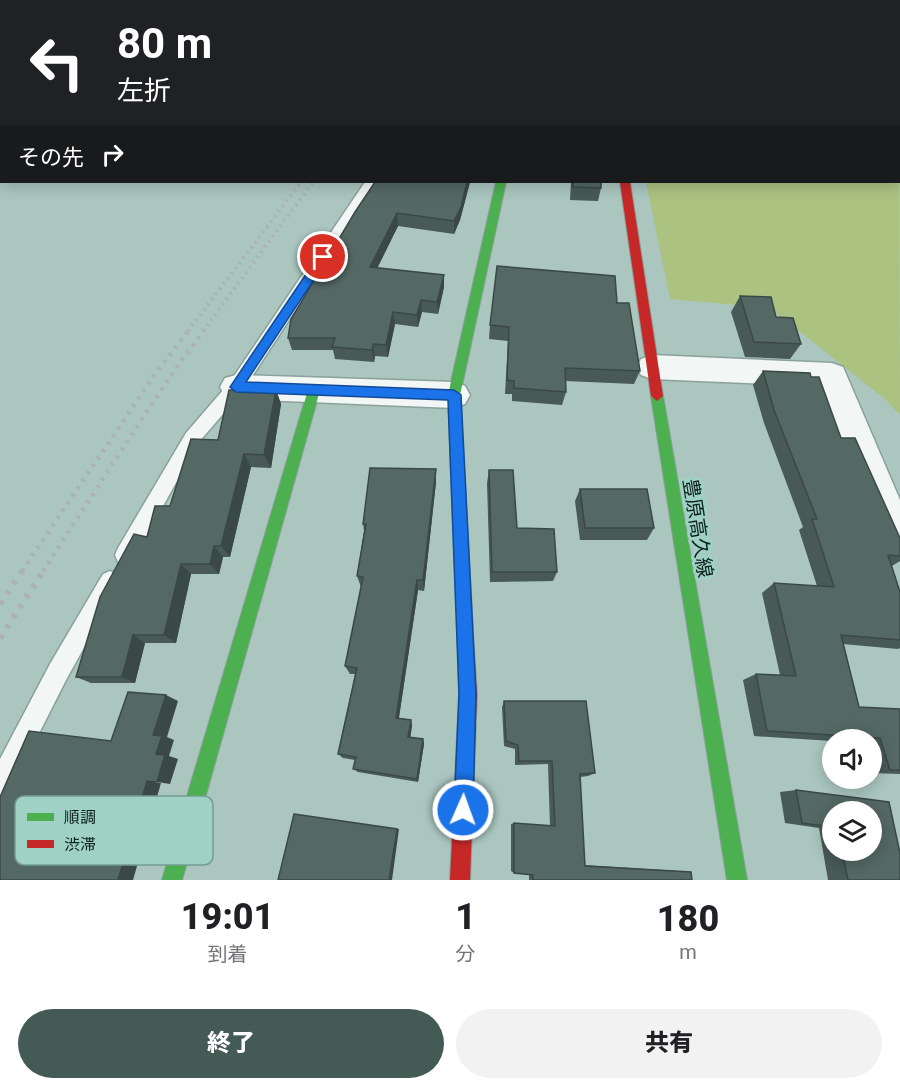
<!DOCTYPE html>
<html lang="ja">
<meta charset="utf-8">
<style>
body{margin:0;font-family:Roboto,"Noto Sans JP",sans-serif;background:#f2f2f2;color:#202124;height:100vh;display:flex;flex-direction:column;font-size:22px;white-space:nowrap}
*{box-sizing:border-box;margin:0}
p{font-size:20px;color:#757577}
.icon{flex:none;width:33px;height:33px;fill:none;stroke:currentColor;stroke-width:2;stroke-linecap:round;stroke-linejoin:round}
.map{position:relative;height:880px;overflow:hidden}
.sheet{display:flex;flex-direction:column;background:#fff;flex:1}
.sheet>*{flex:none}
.guide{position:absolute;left:0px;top:0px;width:900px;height:183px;box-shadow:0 3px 15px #0003;background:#202124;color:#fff;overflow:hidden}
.fabs{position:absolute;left:822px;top:729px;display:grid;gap:12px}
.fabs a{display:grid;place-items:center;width:60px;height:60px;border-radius:50%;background:#fff;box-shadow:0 3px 15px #0003;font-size:30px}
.pin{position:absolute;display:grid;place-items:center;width:51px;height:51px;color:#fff;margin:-26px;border:3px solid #fff;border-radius:50%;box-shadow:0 2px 6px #0007}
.me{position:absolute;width:66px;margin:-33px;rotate:2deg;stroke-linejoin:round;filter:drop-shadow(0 0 4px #0008)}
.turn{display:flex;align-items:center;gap:21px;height:126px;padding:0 18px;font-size:27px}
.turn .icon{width:78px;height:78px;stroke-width:2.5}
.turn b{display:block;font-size:42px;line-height:51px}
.then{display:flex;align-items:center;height:57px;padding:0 18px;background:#0003;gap:12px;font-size:22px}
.eta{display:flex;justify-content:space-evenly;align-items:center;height:102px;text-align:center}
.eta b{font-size:36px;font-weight:800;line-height:42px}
.primary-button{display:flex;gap:12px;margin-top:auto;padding:12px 18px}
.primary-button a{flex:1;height:69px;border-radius:36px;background:#445b55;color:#fff;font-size:24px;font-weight:800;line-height:69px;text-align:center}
.primary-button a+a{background:#f2f2f2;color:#202124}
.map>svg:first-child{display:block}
</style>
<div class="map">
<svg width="900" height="880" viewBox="0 0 900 880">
<rect width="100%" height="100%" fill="#aac6be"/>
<g fill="#acc281">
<path d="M617 0H874L876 1 617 2Z"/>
<path d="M899 179 900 415 886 400 770 308 670 299 646 182H898Z"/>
</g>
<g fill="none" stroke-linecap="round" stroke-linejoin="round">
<defs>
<g id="lane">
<path d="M17 0H27L28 2H18Z"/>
<path d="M365 182H379L242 392 198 443 132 562 125 565 118 562 115 555 118 548 186 433 230 382Z"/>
<path d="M110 571 117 574 120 581 117 588 66 680 9 793 0 796V759L50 664 103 574Z"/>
</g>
<g id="street">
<path d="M652 355 832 363 843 367 900 500V560L887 555 821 386 652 379 641 375 637 367 641 359Z"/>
<path d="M236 375 454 382 465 386 470 395 465 404 454 408 236 399 225 396 220 387 225 378Z"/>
</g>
<g id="fast">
<rect x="592" y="0" width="8" height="2"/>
<rect x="898" y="168" width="2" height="6"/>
<path d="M496 182H506L460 395 474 649 472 655 466 657 460 655 458 649 448 395Z"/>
<path d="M314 385 320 390 182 880H162L308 390Z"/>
<path d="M657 391 663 396 747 880H727L651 396Z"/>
</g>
<g id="jam">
<path d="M620 182H630L663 396 657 401 651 396Z"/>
<path d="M466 641 472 643 474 649 477 694 470 880H450L459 694 458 649 460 643Z"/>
</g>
</defs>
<use href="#lane" stroke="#8ba19b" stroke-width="3"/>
<use href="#street" stroke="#8ba19b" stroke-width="3"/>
<use href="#fast" stroke="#8ba19b" stroke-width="2"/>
<use href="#jam" stroke="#8ba19b" stroke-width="2"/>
<use href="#lane" fill="#f2f6f5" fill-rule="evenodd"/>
<use href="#street" fill="#f2f6f5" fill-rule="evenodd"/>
<use href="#fast" fill="#4caf50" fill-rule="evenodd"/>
<use href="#jam" fill="#c62828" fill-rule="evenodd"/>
<g stroke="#abb2b0" stroke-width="4" stroke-dasharray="2 4.5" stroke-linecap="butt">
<path d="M188 331 301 182"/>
<path d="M203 331 313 182"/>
</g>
<g stroke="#abb2b0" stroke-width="4.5" stroke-dasharray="3 6" stroke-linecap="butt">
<path d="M22 571 153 377 189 330"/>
<path d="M43 571 169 378 204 330"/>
</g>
<g stroke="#abb2b0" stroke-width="6" stroke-dasharray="4 8" stroke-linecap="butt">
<path d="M0 604 23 570"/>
<path d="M0 638 44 570"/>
</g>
</g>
<g fill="#485956" fill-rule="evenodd">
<path d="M898 11H900V140L898 139Z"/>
<path d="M375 182H470L460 220 454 234 398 226 377 268 444 275V287L438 314 422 312 418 327 395 324 388 357 375 356 374 362 335 359 333 350H292L288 338Z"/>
<path d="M571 182H601V188L598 201 570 200Z"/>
<path d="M740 296 776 317 801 344 790 359 745 357 731 312Z"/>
<path d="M617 303 640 371 634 384 565 381 566 392 562 405 512 401V394H505L508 341 489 339 490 325Z"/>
<path d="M763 371 811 377 841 438 900 538V561L892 566 900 592V648L898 649 843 644 859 707 900 709V774L872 773V740H832V741L754 736 743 680 756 674 780 675 762 593 774 583 817 586 799 530 803 527 764 423 753 385Z"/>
<path d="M276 390 281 404 271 468 251 467 230 557H223L219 574H191L176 643H145L135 683H91L76 677 147 537 170 506Z"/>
<path d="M489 470 517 528 557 572 553 581 490 582 487 483Z"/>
<path d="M436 482 424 591 418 590 399 718 411 720 412 725 410 737 423 739 424 744 418 782 358 772 353 769 355 760 343 758 338 754 355 674H350L345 666 361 587 357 576 364 531 363 524Z"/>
<path d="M580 489 654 528 647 540H580L575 501Z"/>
<path d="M504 701 595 773 588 776 580 777 585 865 679 871 691 872 692 880H529V874L514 873 511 871V824L514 823 550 826 548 764 515 765V749L504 746 502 707Z"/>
<path d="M796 790 889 802 900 853V880H828L819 828 785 823 780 792ZM832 812H872V850H832Z"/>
</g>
<g fill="#3b4946">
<path d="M467 182H470L460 220 454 234V221Z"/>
<path d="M397 213 398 226 372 279 370 267Z"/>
<path d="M444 275V287L438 314 437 302Z"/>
<path d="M421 300 422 312 418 327 417 315Z"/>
<path d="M393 312 395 324 388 357 386 345Z"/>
<path d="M373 344 375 356 374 362 372 350Z"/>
<path d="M276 390 281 404 271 468 264 455Z"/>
<path d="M244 454 251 467 230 557 221 546Z"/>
<path d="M436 469V482L424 591 423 580Z"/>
<path d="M214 546 223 557 219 574 210 564Z"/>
<path d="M181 564 191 574 176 643 164 635Z"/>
<path d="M417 580 418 590 398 723 396 718Z"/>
<path d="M133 635 145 643 135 683 122 677Z"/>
<path d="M166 695 178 701 167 737 174 740 169 756 178 759 170 784 157 782 156 754 153 735Z"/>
<path d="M411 720 412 725 410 741 408 737Z"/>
<path d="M423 739 424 744 418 782 417 779Z"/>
<path d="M147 781 161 783 133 880H118Z"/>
<path d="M397 829H399L392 880H389Z"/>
</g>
<g fill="#546864" stroke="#3b4946" stroke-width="1.5">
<path d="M898 11H900V129L898 128Z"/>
<path d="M375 182H467L461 207 454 221 397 213 370 267 444 275 437 302 421 300 417 315 393 312 386 345 373 344 372 350 332 347 335 338H288L291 319 355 212Z"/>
<path d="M573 182H601V188L573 187Z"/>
<path d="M497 266 615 276 617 303H629L640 371 565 368 566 392 514 388V381L507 380 509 327 490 325Z"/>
<path d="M740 296 771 297 776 317 793 318 801 344 754 342Z"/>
<path d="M763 371 810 373 811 377H819L841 438H855L900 538V556L888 555 900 592V640L841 635 859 707 900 709V770H890L880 738 767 731 756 674 796 676 774 583 834 587 812 519H817L774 410Z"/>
<path d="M229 390H276L264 455 244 454 221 546H214L210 564H181L164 635H133L122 677H76L100 597 134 534 147 537 155 506H170L191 439 218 440Z"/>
<path d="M370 468 436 469 423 580H417L396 718 411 720 408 737 423 739 417 779 353 769 356 757 338 754 357 668 345 666 363 577 357 576 366 524H363Z"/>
<path d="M489 470H513L517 528 554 529 557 572H492Z"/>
<path d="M580 489H647L654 528H585Z"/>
<path d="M128 692 166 695 153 735 162 736 156 754 165 755 157 782 147 781 118 880H0V797L29 731 111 741Z"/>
<path d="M504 701H586L595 773 580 774 585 866 691 872 692 880H533V875L514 873V823L555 826 552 761H519L518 745 506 741Z"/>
<path d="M796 790 889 802 900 853V880H848L842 850H872V812H832V827L802 823Z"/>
<path d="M294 814 397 829 389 880H278Z"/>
</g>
<path fill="#1a73e8" stroke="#114b97" stroke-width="1.5" d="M323 254 329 257 246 382 454 390 461 395 476 694 473 810 470 817 463 820 456 817 454 810 459 694 448 400 236 392 230 387 319 255Z"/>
<g text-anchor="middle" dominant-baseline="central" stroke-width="6" stroke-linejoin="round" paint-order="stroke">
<g font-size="20" fill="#0d211c" stroke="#9fd1c4">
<text transform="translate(698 528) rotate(81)">豊原高久線</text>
</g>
</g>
<rect x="15" y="796" width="198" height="69" rx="9" fill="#9fd1c4" stroke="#739c92" stroke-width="1.5"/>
<rect x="27" y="813" width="27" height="8" fill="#4caf50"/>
<rect x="27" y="840" width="27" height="8" fill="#c62828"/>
<g font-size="16" fill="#0d211c">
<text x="64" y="823">順調</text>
<text x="64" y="850">渋滞</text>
</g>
</svg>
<div class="fabs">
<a><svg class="icon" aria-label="sound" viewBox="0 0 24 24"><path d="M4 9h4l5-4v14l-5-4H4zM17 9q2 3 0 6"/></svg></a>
<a><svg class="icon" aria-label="layers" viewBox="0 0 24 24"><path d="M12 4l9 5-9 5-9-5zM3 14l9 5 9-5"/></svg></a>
</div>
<div class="pin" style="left:323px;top:257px;background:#d93025"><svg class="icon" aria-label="arrive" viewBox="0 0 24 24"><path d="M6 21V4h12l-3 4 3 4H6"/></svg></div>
<svg class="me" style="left:463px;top:810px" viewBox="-20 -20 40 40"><circle r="17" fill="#1a73e8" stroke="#fff" stroke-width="3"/><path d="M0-11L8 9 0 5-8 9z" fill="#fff"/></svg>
<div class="guide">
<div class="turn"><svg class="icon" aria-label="left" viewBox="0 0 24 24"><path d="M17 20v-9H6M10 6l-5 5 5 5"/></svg><div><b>80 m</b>左折</div></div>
<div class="then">その先<svg class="icon" aria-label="right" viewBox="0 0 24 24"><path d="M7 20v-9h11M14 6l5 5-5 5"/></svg></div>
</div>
</div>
<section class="sheet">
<div class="eta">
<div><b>19:01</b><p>到着</p></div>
<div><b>1</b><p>分</p></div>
<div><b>180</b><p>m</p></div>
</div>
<div class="primary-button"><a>終了</a><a>共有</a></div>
</section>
